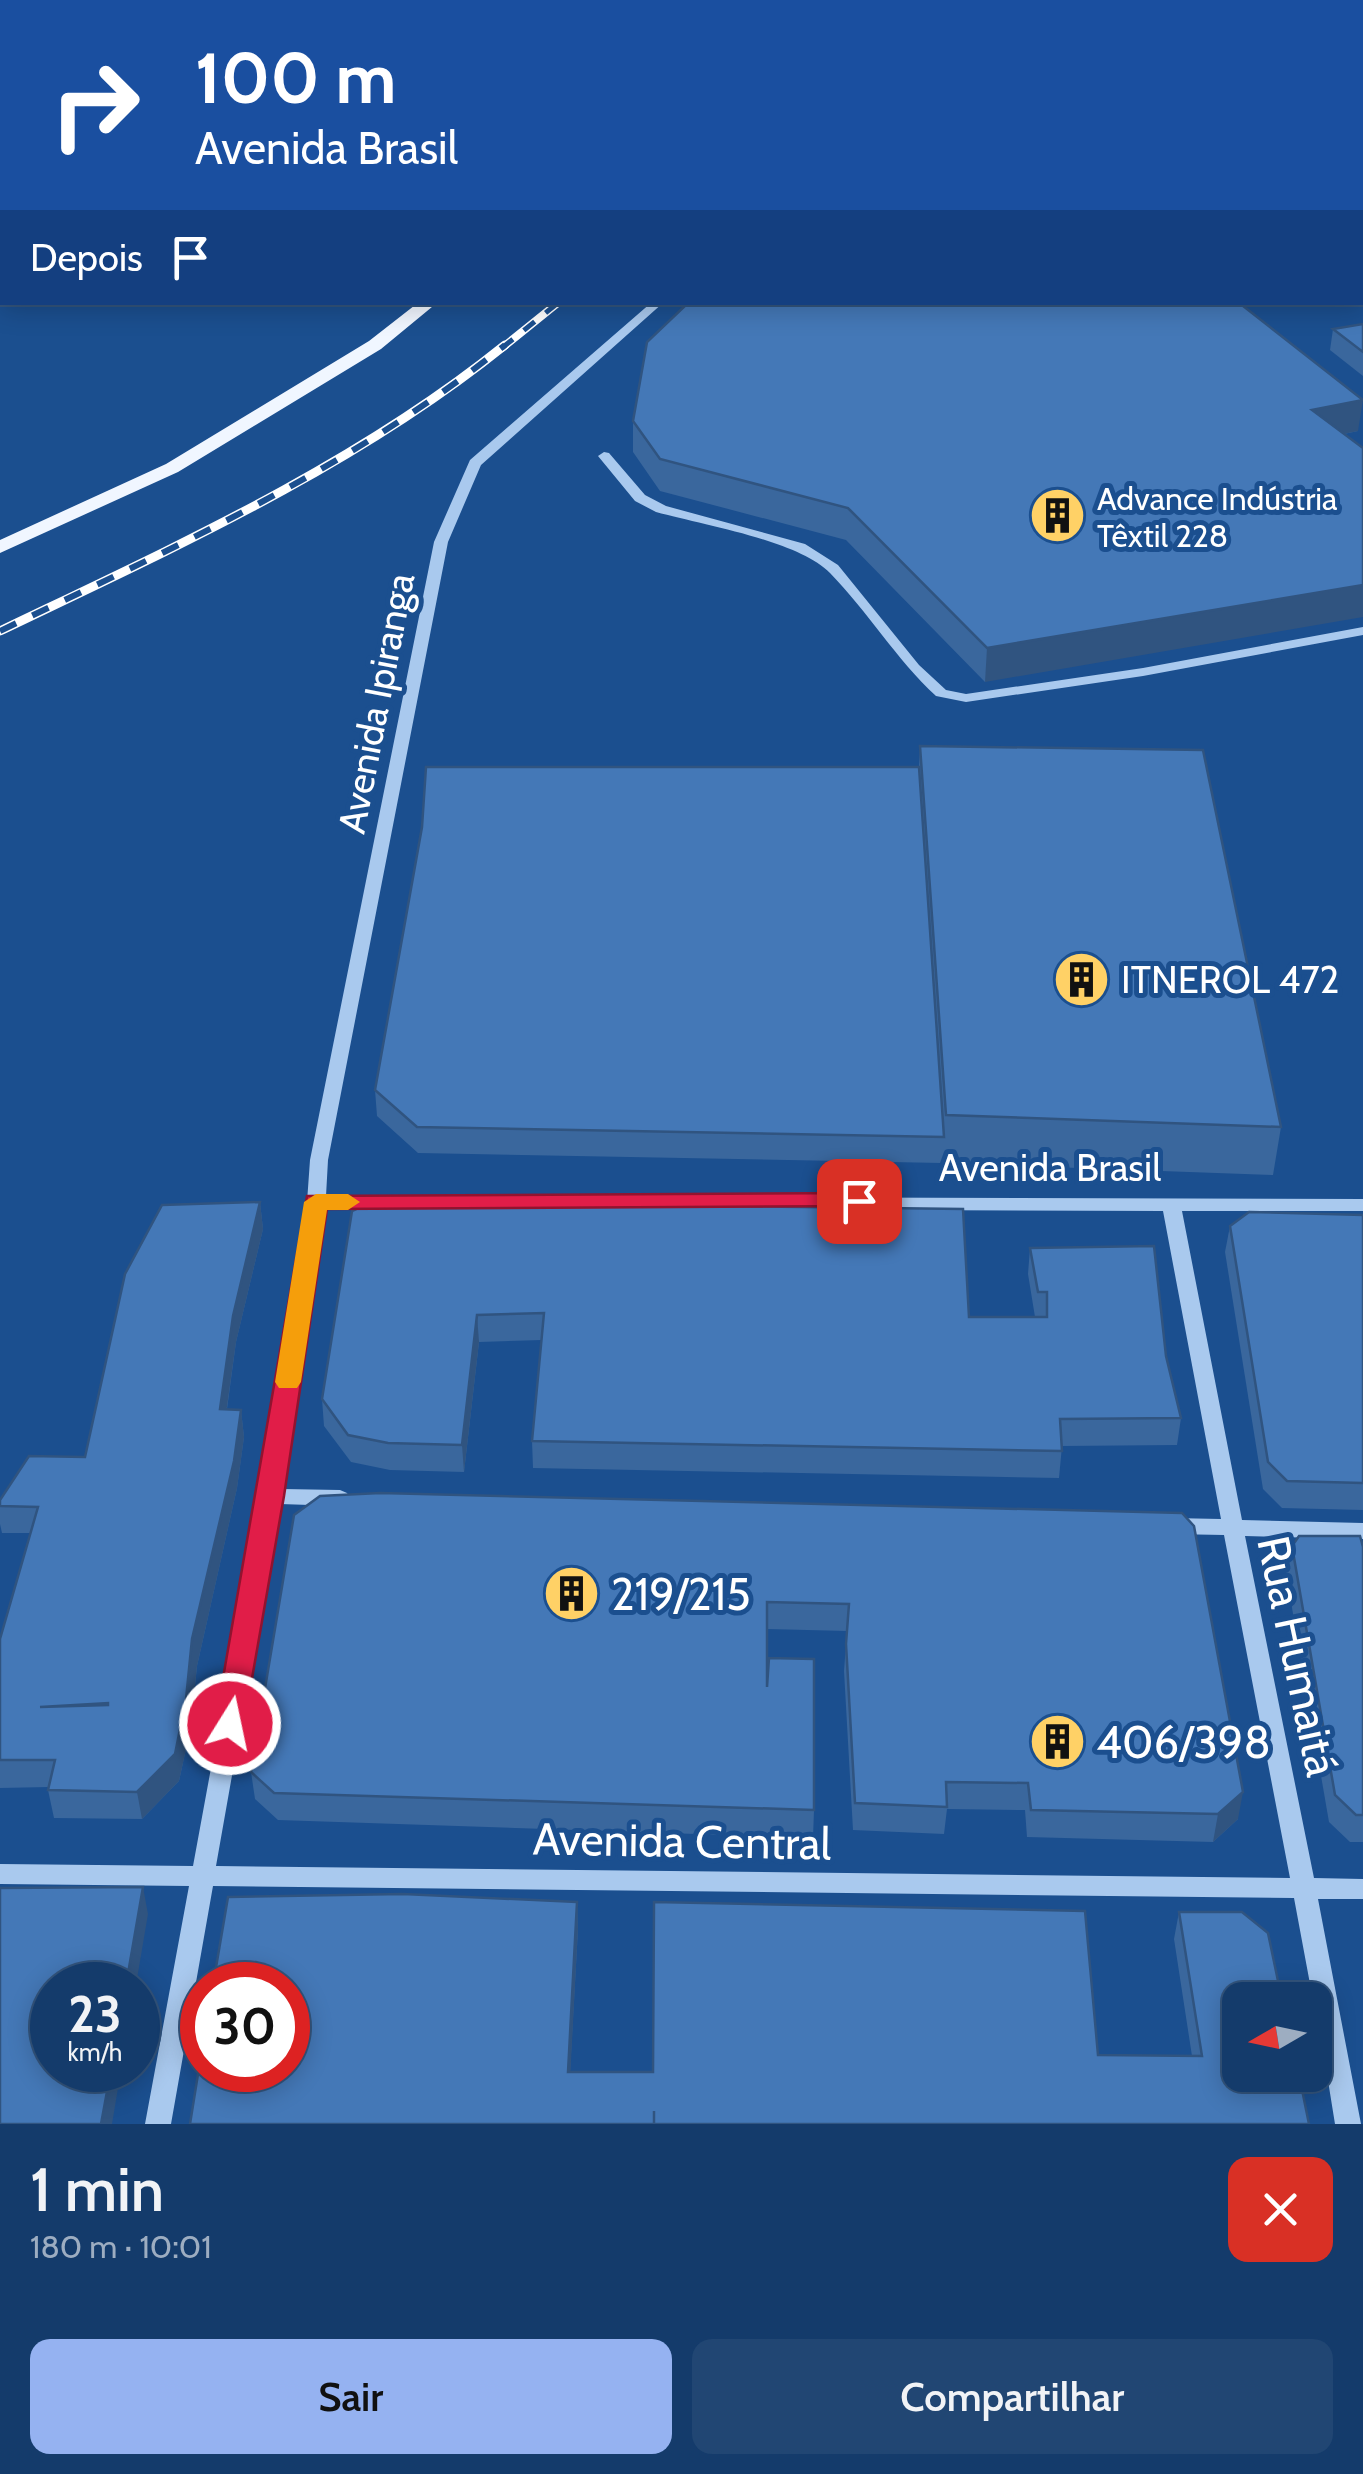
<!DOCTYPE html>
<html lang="pt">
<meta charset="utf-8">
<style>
body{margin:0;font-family:Cabin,sans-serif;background:#214673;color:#f1f3f6;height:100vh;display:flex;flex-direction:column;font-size:38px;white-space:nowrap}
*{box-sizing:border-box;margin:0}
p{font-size:32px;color:#9dadc1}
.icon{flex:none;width:55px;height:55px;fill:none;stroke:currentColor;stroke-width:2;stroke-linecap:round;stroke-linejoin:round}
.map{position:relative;height:2124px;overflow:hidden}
.panel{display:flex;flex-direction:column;background:#143b6b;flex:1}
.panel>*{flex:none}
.hud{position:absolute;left:0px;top:0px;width:1365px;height:305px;box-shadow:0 5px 25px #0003,0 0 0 2px #33557e;background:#1a4fa0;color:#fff;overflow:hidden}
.needle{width:65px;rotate:261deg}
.buttons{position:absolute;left:1222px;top:1982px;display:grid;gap:20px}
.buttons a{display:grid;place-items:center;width:110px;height:110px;border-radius:20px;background:#143b6b;box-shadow:0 5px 25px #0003,0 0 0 2px #33557e;font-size:50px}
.speed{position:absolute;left:30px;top:1962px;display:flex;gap:20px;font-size:50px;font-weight:700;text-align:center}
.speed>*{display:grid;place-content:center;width:130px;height:130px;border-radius:50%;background:#143b6b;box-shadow:0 5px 25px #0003,0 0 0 2px #33557e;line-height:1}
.speed small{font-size:25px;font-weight:400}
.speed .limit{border:15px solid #d22;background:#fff;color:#111}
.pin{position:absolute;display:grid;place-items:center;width:85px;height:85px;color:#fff;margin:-42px;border-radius:20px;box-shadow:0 5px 15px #0006}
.me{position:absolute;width:110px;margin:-55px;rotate:10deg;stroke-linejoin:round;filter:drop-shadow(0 0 8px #0008)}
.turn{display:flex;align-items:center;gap:35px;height:210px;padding:0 30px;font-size:45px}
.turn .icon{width:130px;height:130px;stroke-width:2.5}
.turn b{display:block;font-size:70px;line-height:85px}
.then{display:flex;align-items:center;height:95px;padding:0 30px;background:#0003;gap:20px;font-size:38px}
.round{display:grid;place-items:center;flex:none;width:105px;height:105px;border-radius:20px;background:#214673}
.overview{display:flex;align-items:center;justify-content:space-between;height:170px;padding:0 30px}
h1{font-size:60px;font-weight:600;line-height:75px}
.primary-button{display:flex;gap:20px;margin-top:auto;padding:20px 30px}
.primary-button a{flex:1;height:115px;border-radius:20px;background:#95b2f1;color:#111;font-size:40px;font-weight:600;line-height:115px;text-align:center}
.primary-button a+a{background:#214673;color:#f1f3f6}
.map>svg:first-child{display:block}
</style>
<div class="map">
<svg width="1363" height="2124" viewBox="0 0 1363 2124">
<rect width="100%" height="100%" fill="#1b4f8f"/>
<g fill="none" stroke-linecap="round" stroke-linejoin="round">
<rect fill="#9cc4f0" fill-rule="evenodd" x="1362" y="114" width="1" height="4"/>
<path fill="#3c6290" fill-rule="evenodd" d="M2 199V227L0 228V200Z"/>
<g fill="#a9c9ee" fill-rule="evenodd">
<path d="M0 0 5 1 6 2 0 6Z"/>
<path d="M0 35 2 36V42L0 41Z"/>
<rect x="1362" y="100" width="1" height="6"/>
<rect x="1362" y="269" width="1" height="6"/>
<path d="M652 302H664L481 465 448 542 328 1160 326 1196 1363 1199V1211H1182L1242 1520 1363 1523V1539L1245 1536 1314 1878 1363 1879V1899H1318L1361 2124H1335L1315 2000H1313L1294 1898 213 1886 171 2124H145L189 1886 0 1884V1864L193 1866 261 1496 307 1202 310 1160 434 542 470 460ZM324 1208 1163 1211 1221 1519 1171 1518 1164 1520 1160 1526 1164 1532 1171 1534 1224 1535 1290 1878 216 1866 280 1504 340 1506 347 1503 350 1498 347 1493 340 1490 283 1489Z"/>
<path d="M604 452 609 453 645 495 666 506 805 544 838 565 919 665 946 690 966 694 1143 668 1363 627V635L1143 676 966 702 936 696C896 659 868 612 830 573 797 540 703 525 656 512L635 501 598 456Z"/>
</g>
<g fill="#f0f6ff" fill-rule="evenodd">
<path d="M2 176V186L0 187V177Z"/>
<rect x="1362" y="195" width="1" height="10"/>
<path d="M419 302H438L381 349 178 472 0 553V540L166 464 369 341Z"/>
</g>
<defs>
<path id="rail-far1" d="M502 348 559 302"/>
<path id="rail" d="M0 631C173 548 355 466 505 345"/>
</defs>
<use href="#rail-far1" stroke="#fff" stroke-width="8"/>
<use href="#rail" stroke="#fff" stroke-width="9"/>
<use href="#rail-far1" stroke="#1b4f8f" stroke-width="5" stroke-dasharray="14" stroke-linecap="butt"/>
<use href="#rail" stroke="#1b4f8f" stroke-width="6" stroke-dasharray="18" stroke-linecap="butt"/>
</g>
<g fill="#3a679d">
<path d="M1363 324V376L1330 350 1333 329Z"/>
<path d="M633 421 1358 431 1344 434 985 682 846 540 660 491 633 452Z"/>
<path d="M920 746 1281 1127 1273 1175 942 1163 418 1153 377 1116 375 1090 919 767Z"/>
<path d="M260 1202 263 1229 236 1342 227 1409 241 1410 244 1437 237 1488 197 1666 191 1726 179 1781 142 1819 54 1818 48 1790 49 1787 0 1788V1639L31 1533H2L0 1524V1500L85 1457Z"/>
<path d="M352 1211 969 1317H1035L1028 1274 1030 1248 1166 1356 1181 1418 1177 1445 1062 1446 1059 1478 533 1468 532 1441 542 1340 479 1342 464 1472 390 1470 351 1462 324 1426 322 1399Z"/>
<path d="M1363 1215V1510L1282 1508 1263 1489 1225 1252 1230 1226Z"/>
<path d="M1182 1513 1238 1819 1213 1842 1027 1837 1025 1810 947 1809 944 1834 853 1830 844 1671 847 1631 767 1629V1687L814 1810 813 1838 278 1820 255 1799 251 1772 294 1515Z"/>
<path d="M1292 1546 1363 1547V1842H1350L1329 1822 1286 1573Z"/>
<path d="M577 1902 578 1929 570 2072H653L1098 2055 1192 2056 1174 1939 1179 1912 1309 2124H190Z"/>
</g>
<g fill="#305480">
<path d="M1363 400 1358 431 1308 441 1312 410Z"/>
<path d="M1363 585V617L985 682 987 648Z"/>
<path d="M260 1202 263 1229 236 1342 223 1435 220 1409 233 1316Z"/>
<path d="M477 1315 479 1342 464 1472 462 1445Z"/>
<path d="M241 1410 244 1437 237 1488 197 1666 191 1726 179 1781 142 1819 137 1792 192 1639Z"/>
<path d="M1243 1792 1238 1819 1213 1842 1218 1814Z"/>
<path d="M143 1887 148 1914 136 1985H126Z"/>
<path d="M577 1902 578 1929 569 2099 568 2072Z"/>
<path d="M111 2070H121L112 2124H101Z"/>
</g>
<g fill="#4478b7" stroke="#305480" stroke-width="2.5" fill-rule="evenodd">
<path d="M1079 0H1122L1147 2H1078Z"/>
<path d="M689 302H1238L1363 400 1312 410 1363 448V585L987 648 848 508 660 459 633 421 647 342Z"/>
<path d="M1363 324V352L1333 329Z"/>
<path d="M920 746 1203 750 1281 1127 946 1115Z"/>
<path d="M426 767H919L944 1137 417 1127 375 1090 422 827Z"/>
<path d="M260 1202 233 1316 220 1409 241 1410 234 1461 192 1639 186 1699 175 1754 137 1792 48 1790 55 1760H0V1639L38 1507 0 1506V1500L29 1456 85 1457 125 1274 162 1205ZM108 1703V1705L40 1707Z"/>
<path d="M371 1202 963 1209 969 1317H1047V1292H1038L1030 1248 1154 1246 1166 1356 1181 1418 1060 1419 1062 1451 532 1441 544 1313 477 1315 462 1445 388 1443 348 1435 322 1399 352 1211Z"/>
<path d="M1249 1212 1363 1215V1483L1287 1481 1268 1462 1230 1226Z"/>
<path d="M380 1493 1182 1513 1194 1526 1243 1792 1218 1814 1031 1810 1028 1783 946 1782 947 1807 855 1803 846 1644 849 1604 767 1602V1687L769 1658 814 1659V1810L274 1793 251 1772 294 1515 320 1496Z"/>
<path d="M1299 1536H1360L1363 1547V1815H1356L1335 1795 1292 1546Z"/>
<path d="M143 1887 126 1985H52V2070H111L101 2124H0V1888Z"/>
<path d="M403 1894 577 1902 568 2072H653L654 1902 1085 1911 1098 2055 1202 2056 1179 1912H1242L1268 1933 1282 2000H1240V2075H1299L1309 2124H654V2111V2124H190L202 2049V2070H288V1985H213L228 1897Z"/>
</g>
<path fill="#e11d48" stroke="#92132f" stroke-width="2.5" d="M859 1193 871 1201 867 1206 327 1209 284 1496 244 1724 240 1732 230 1736 219 1732 215 1724 307 1196Z"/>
<path fill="#f59e0b" d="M316 1194H348L360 1202 348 1210H327L301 1382 297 1388H279L275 1382 304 1202Z"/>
<defs>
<symbol id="building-disc" viewBox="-11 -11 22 22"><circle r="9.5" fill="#ffd166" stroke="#1b4f8f"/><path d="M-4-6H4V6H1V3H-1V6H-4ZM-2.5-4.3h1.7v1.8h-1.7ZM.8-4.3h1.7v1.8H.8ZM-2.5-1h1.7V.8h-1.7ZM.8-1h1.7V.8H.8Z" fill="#111"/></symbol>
</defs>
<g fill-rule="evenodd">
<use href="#building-disc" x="1026" y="484" width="63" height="63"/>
<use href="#building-disc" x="1050" y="948" width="63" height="63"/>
<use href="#building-disc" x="540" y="1562" width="63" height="63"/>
<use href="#building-disc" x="1026" y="1710" width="63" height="63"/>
</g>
<g text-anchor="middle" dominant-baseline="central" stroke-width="10" stroke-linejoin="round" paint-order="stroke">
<g font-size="32" fill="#fff" stroke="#1b4f8f" text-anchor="start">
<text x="1097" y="498">Advance Indústria<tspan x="1097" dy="37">Têxtil 228</tspan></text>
</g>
<g font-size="38" fill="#fff" stroke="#1b4f8f">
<text transform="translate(376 703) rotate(-79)">Avenida Ipiranga</text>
<text x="1050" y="1167">Avenida Brasil</text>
</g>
<g font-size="38" fill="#fff" stroke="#1b4f8f" text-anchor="start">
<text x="1121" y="979">ITNEROL 472</text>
</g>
<g font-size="45" fill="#fff" stroke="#1b4f8f" text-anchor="start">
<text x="611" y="1594">219/215</text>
<text x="1096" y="1742">406/398</text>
</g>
<g font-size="45" fill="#fff" stroke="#1b4f8f">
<text transform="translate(1298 1656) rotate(78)">Rua Humaitá</text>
<text transform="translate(682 1841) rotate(1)">Avenida Central</text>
</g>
</g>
</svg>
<div class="buttons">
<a><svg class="needle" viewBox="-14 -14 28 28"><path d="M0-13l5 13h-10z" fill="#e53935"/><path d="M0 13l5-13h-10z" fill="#9dadc1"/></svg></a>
</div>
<div class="speed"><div>23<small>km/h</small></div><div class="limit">30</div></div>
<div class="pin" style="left:859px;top:1201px;background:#d93025"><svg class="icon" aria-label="arrive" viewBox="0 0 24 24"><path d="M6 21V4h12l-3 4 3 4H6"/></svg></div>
<svg class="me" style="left:230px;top:1724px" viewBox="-20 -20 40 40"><circle r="17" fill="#e11d48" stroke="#fff" stroke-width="3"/><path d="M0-11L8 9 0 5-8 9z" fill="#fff"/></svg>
<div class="hud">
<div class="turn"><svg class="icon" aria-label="right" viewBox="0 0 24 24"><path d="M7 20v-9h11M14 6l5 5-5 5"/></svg><div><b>100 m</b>Avenida Brasil</div></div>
<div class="then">Depois<svg class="icon" aria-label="arrive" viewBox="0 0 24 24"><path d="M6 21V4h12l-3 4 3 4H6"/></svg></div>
</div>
</div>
<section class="panel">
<div class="overview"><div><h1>1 min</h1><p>180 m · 10:01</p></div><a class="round" style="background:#d93025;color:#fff"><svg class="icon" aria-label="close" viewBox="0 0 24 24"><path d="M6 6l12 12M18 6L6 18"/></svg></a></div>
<div class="primary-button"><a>Sair</a><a>Compartilhar</a></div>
</section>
